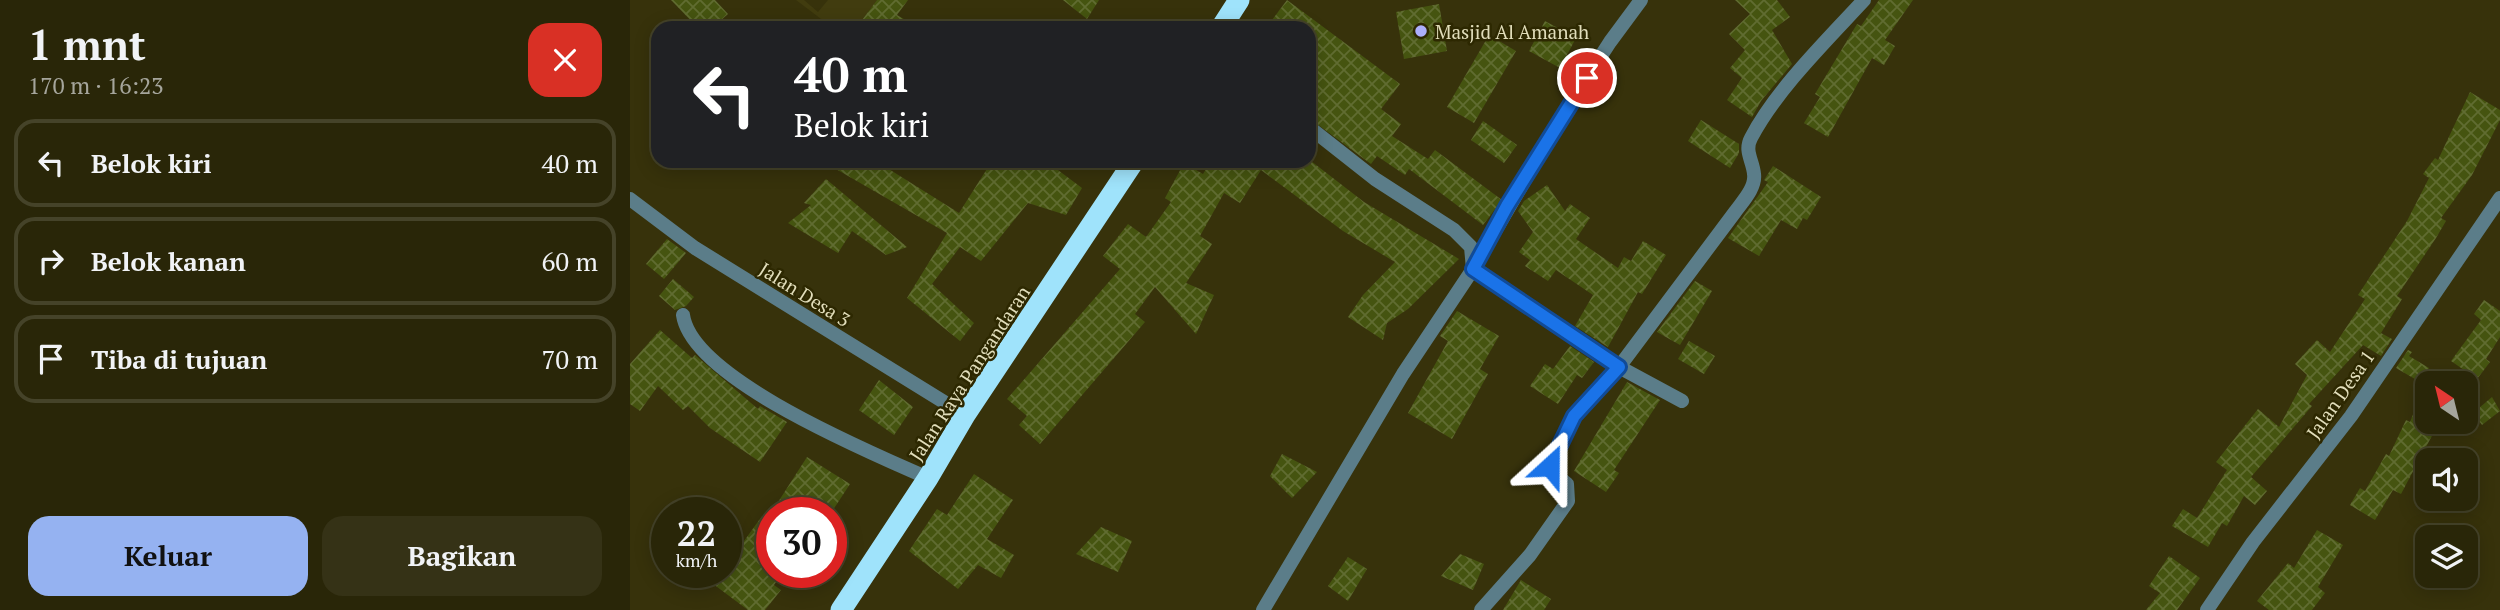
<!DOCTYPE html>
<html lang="id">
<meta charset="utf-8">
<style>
body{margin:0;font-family:"PT Serif",serif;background:#353216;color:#f1f3f6;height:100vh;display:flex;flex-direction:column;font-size:26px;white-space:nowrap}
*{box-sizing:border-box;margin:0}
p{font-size:23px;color:#a5a59c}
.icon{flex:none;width:38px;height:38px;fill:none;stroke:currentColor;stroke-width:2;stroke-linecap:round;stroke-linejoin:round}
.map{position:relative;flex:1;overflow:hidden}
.side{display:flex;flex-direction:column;background:#292608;width:630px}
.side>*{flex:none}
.hud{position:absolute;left:21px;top:21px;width:665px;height:147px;border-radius:21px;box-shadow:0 4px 18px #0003,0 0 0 2px #454329;background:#202124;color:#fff;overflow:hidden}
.needle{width:46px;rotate:325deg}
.fabs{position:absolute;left:1785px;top:371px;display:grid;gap:14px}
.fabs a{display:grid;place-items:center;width:63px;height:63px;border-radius:14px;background:#292608;box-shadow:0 4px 18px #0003,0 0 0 2px #454329;font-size:35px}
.speed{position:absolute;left:21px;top:497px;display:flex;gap:14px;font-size:35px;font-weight:700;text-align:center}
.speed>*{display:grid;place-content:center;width:91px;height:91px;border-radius:50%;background:#292608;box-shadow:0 4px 18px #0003,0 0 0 2px #454329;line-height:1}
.speed small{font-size:18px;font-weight:400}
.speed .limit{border:10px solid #d22;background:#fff;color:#111}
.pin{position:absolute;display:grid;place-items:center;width:60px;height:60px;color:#fff;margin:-30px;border:4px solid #fff;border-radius:50%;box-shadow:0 2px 7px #0007}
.me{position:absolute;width:77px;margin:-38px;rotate:24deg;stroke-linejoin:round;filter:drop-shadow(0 0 5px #0008)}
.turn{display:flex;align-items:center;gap:24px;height:147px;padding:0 28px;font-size:32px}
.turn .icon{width:91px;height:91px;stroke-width:2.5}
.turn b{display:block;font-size:49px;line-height:60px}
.round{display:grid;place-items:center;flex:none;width:74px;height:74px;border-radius:21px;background:#353216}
.summary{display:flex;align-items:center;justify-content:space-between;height:119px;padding:0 28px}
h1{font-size:42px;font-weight:700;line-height:52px}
.action{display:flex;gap:14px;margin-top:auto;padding:14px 28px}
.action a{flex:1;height:80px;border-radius:21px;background:#95b2f1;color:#111;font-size:28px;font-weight:700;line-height:80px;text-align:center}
.action a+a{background:#353216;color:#f1f3f6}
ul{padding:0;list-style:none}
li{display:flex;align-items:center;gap:21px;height:88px;margin:0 14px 10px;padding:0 14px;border:4px solid #454329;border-radius:21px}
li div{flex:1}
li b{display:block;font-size:26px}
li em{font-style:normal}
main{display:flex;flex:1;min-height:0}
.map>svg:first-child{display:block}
</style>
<main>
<section class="side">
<div class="summary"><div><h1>1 mnt</h1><p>170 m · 16:23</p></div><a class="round" style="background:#d93025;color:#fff"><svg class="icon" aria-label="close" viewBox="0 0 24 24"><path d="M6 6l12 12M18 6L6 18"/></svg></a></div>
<ul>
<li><svg class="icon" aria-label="left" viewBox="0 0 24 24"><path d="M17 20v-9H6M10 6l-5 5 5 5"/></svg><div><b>Belok kiri</b></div><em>40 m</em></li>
<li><svg class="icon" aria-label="right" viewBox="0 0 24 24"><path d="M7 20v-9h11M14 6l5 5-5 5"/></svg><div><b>Belok kanan</b></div><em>60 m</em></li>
<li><svg class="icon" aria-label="arrive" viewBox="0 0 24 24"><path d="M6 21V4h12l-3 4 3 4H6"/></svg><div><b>Tiba di tujuan</b></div><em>70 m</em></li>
</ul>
<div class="action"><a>Keluar</a><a>Bagikan</a></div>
</section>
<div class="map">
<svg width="1870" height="610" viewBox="0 0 1870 610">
<defs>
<pattern id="building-cross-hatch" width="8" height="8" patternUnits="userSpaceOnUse" patternTransform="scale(1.75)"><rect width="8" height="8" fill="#455410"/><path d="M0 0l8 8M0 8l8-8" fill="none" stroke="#606c31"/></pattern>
</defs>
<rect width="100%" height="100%" fill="#37320b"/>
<path fill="#413c0f" d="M166 0H174L188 12 198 0H247L228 25 232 28H203Z"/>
<g fill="url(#building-cross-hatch)">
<path d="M41 0H85L98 14 82 28H68Z"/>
<path d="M247 0H278L267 15 289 28H226Z"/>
<path d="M433 0H469L457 19Z"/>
<path d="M657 0 770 84 751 109 771 124 762 136 798 159 805 150 872 200 853 225 779 169 775 175 747 156 741 164 679 118V28H636Z"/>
<path d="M1105 0H1147L1160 17 1142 30 1162 64 1131 101 1122 117 1097 100 1112 78 1100 68 1115 50 1099 34 1120 14Z"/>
<path d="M1249 0H1283L1255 40 1265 46 1254 65 1242 58 1198 137 1174 123 1190 97 1185 94 1227 24 1231 26Z"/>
<path d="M809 4 817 51 774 59 766 12Z"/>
<path d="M915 21 946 38 930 68 899 51Z"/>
<path d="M859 35 886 51 844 123 817 107Z"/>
<path d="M1840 92 1870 110V120L1842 175 1811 218 1816 221 1806 238 1767 296 1772 299 1751 333 1762 339 1751 356 1733 345 1679 404 1682 406 1621 477 1637 491 1625 505 1614 496 1597 526 1592 523 1578 547 1542 526 1553 509 1567 518 1597 470 1586 462 1628 409 1649 427 1677 375 1665 364 1687 340 1700 352 1735 299 1728 295 1777 221 1799 178 1793 174 1805 158 1808 160Z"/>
<path d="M1071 120 1109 144V153L1100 168 1058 141Z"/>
<path d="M853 121 887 145 874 163 841 140Z"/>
<path d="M192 161H246L329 213 362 161H416L452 188 436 215 398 203 351 261 330 247 302 284 344 323 330 341 277 298 317 233Z"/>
<path d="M581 161H681L734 202 829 259 778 309 757 323 753 340 718 317 733 295 765 262 713 231 631 170 610 203 594 193 570 236 582 244 556 283 584 295 566 334 525 287 505 314 515 322 410 444 389 425 397 416 377 399 490 269 473 256 498 224 516 237 541 202 535 198 554 163 573 174Z"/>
<path d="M1143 166 1191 197 1177 220 1173 218 1167 229 1151 220 1129 256 1098 238 1138 182 1134 180Z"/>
<path d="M196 179 277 247 256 255 222 231 208 253 158 223 181 205 174 203Z"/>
<path d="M917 185 935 211 940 204 960 218 946 239 988 268 994 257 1001 261 1013 241 1036 255 1012 294 1008 292 978 347 945 326 963 295 926 270 918 281 895 266 900 260 889 252 903 232 888 211 894 201Z"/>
<path d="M37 239 56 253 34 279 16 264Z"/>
<path d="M43 279 64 297 56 306 45 310 29 296Z"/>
<path d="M1065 281 1082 291 1050 345 1027 332Z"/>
<path d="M1854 300 1870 311V337L1856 359 1860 362 1847 379 1821 361 1851 320 1844 314Z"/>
<path d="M827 311 869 336 850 369 858 374 822 439 778 413 818 341 810 336Z"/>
<path d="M30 330 62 358 65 355 128 409 130 406 157 422 130 462 80 428 58 406 53 410 28 386 10 411 0 404V364Z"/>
<path d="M1059 341 1085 356 1074 374 1048 359Z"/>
<path d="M940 346 964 362 952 378 947 375 928 404 900 386 915 364 923 369Z"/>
<path d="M1778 350 1782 352 1779 356 1799 368 1790 382 1766 368Z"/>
<path d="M249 380 283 407 264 435 229 410Z"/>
<path d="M1797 380V429L1804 432 1771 494 1763 490 1745 520 1720 505 1730 488 1735 491 1756 454 1759 456 1776 420 1780 422Z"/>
<path d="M997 382 1030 400 984 470 989 473 976 492 944 471Z"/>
<path d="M1862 397 1870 411 1852 425 1843 413Z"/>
<path d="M652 454 687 472 662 498 640 476Z"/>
<path d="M177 457 220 484 201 513H141Z"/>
<path d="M344 474 383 500 357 539 384 555 371 578 348 565 328 589 279 551 307 509 317 515Z"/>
<path d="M132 516 142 524V572H153L144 585 151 590 135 610H118L67 572H96V549L104 555Z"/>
<path d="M471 527 502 541 488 572 446 554Z"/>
<path d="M1687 530 1713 545 1688 587 1695 593 1682 610H1639L1627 601 1658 563 1664 568Z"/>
<path d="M830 554 854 564 843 590 811 576Z"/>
<path d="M1539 556 1570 578 1547 610H1516L1530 593 1519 586Z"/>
<path d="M718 557 737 569 718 601 698 586Z"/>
<path d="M891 580 921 599 914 610H873Z"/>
</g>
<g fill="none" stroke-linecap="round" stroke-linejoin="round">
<g stroke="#5b7d89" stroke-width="14">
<path d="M679 127 745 179 824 230 841 247 843 269 989 367 1052 401"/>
<path d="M0 199 65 248 335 415"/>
<path d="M53 315C62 379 242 453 298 478"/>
<path d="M633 610 773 374 843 269 934 113 980 42 1011 0"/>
<path d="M851 610 900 555 938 501 937 484 921 471 920 466 944 416 989 367 1105 212C1112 202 1126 188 1124 174 1123 161 1114 151 1121 138 1146 90 1197 40 1234 0"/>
<path d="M1577 610 1623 542 1721 416 1870 198"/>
</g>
<g stroke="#9fe3fb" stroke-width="21">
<path d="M591 28 609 0"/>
<path d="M211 610 298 478 335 415 504 161"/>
</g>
</g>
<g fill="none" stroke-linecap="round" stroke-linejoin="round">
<defs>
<path id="route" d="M920 466 944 416 989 367 843 269 877 206 957 78"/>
</defs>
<use href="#route" stroke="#114b97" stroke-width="18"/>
<use href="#route" stroke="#1a73e8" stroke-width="12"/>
</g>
<circle fill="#acaffb" stroke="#2d2801" stroke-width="2.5" cx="791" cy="31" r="7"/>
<g text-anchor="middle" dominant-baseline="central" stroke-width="5" stroke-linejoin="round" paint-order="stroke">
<g font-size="19" fill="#e1ddba" stroke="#2d2801" text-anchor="start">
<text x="805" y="31">Masjid Al Amanah</text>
</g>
<g font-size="19" fill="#e1ddba" stroke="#2d2801">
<text transform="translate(175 294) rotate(32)">Jalan Desa 3</text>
<text transform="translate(339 373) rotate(-57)">Jalan Raya Pangandaran</text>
<text transform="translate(1710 394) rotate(-55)">Jalan Desa 1</text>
</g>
</g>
</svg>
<div class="fabs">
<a><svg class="needle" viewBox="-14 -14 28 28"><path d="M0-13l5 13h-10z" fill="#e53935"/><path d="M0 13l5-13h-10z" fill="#a5a59c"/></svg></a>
<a><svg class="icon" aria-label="sound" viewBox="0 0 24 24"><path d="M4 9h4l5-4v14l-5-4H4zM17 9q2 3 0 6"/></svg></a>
<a><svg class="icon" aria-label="layers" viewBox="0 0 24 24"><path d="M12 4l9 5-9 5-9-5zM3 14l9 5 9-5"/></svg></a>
</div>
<div class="speed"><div>22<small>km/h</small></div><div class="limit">30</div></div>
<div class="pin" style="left:957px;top:78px;background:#d93025"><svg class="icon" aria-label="arrive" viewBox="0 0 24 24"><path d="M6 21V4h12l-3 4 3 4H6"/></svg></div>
<svg class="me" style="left:920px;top:466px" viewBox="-20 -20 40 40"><path d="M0-17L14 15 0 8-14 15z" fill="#1a73e8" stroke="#fff" stroke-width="4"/></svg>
<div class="hud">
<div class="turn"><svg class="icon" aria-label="left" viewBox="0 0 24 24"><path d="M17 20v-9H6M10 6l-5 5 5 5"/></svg><div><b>40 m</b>Belok kiri</div></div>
</div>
</div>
</main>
